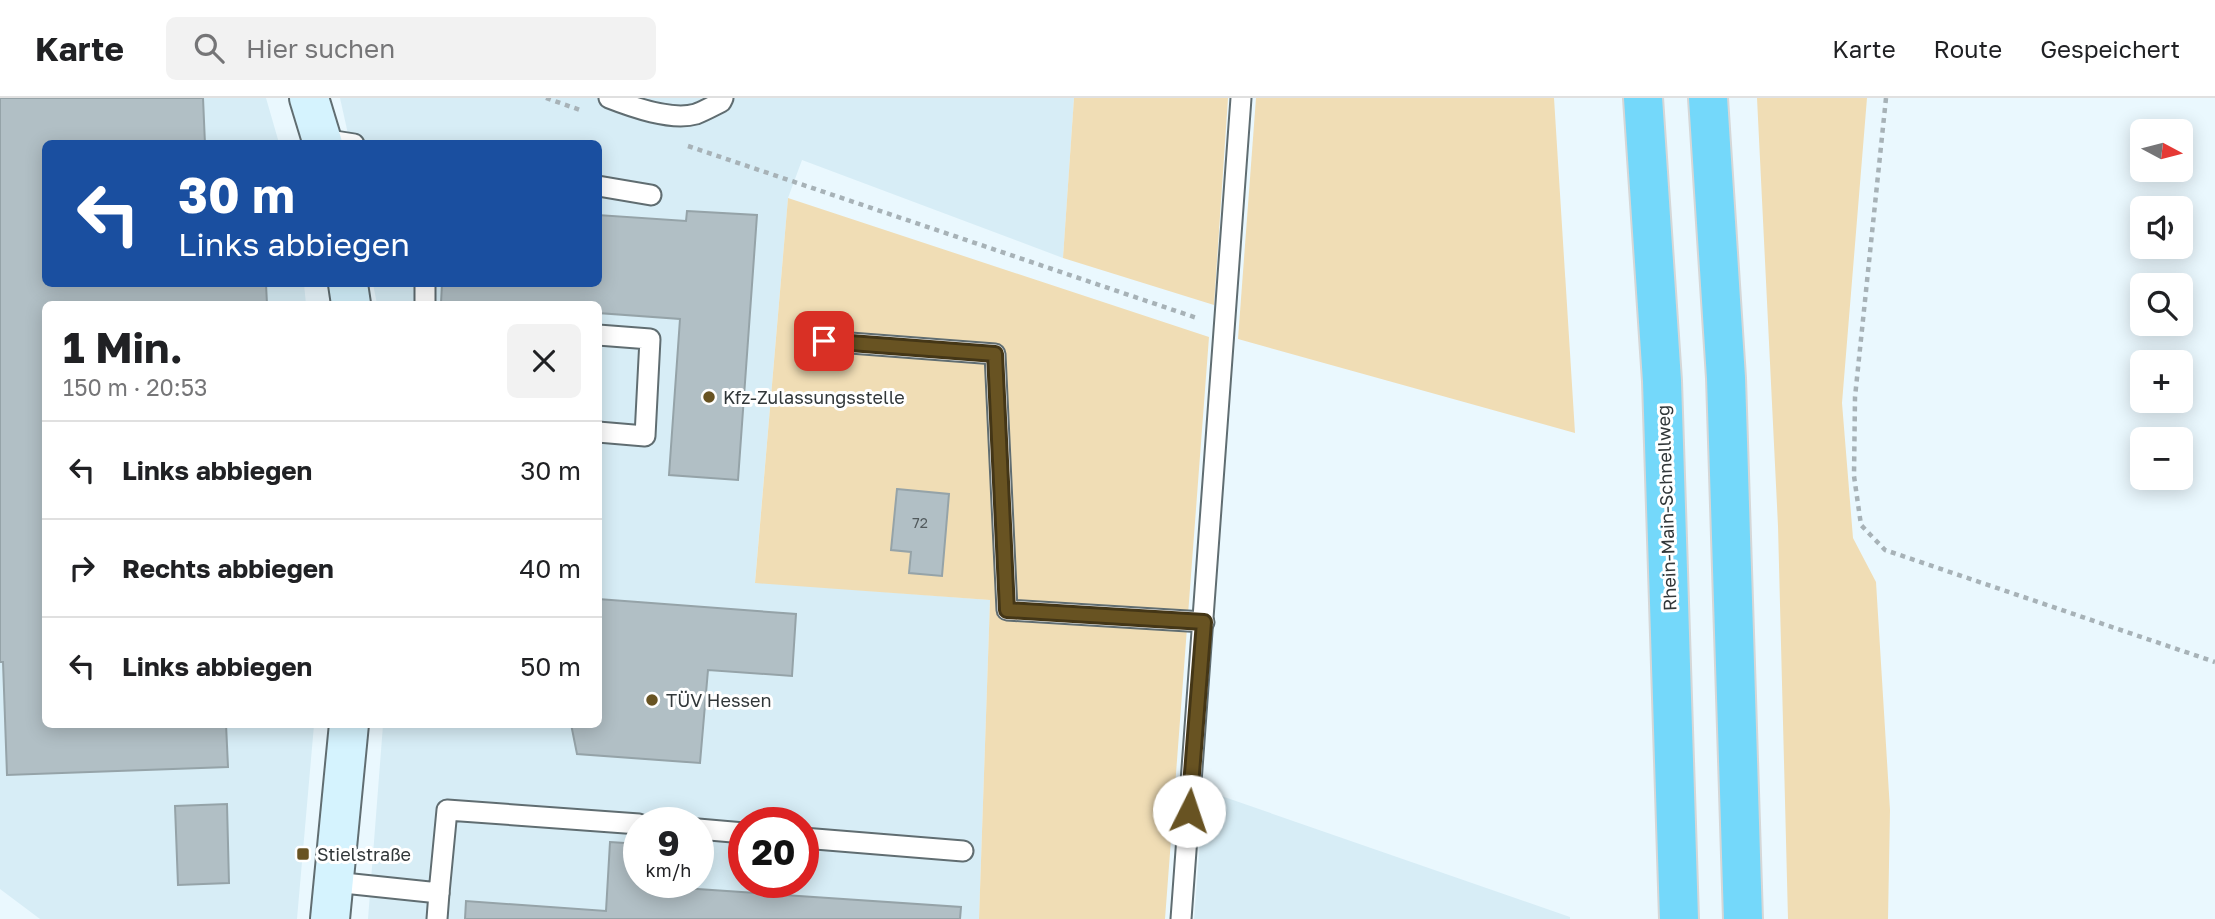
<!DOCTYPE html>
<html lang="de">
<meta charset="utf-8">
<style>
body{margin:0;font-family:"Golos Text",sans-serif;background:#f2f2f2;color:#202124;height:100vh;display:flex;flex-direction:column;font-size:26px;white-space:nowrap}
*{box-sizing:border-box;margin:0}
p{font-size:23px;color:#757577}
.icon{flex:none;width:38px;height:38px;fill:none;stroke:currentColor;stroke-width:2;stroke-linecap:round;stroke-linejoin:round}
.map{position:relative;flex:1;overflow:hidden}
.sheet{position:absolute;left:42px;top:203px;width:560px;height:427px;display:flex;flex-direction:column;background:#fff;border-radius:10px;box-shadow:0 4px 18px #0003}
.sheet>*{flex:none}
.hud{position:absolute;left:42px;top:42px;width:560px;height:147px;border-radius:10px;box-shadow:0 4px 18px #0003;background:#1a4fa0;color:#fff;overflow:hidden}
.needle{width:46px;rotate:97deg}
.fabs{position:absolute;left:2130px;top:21px;display:grid;gap:14px}
.fabs a{display:grid;place-items:center;width:63px;height:63px;border-radius:10px;background:#fff;box-shadow:0 4px 18px #0003;font-size:35px}
.speed{position:absolute;left:623px;top:709px;display:flex;gap:14px;font-size:35px;font-weight:700;text-align:center}
.speed>*{display:grid;place-content:center;width:91px;height:91px;border-radius:50%;background:#fff;box-shadow:0 4px 18px #0003;line-height:1}
.speed small{font-size:18px;font-weight:400}
.speed .limit{border:10px solid #d22;background:#fff;color:#111}
.pin{position:absolute;display:grid;place-items:center;width:60px;height:60px;color:#fff;margin:-30px;border-radius:14px;box-shadow:0 4px 10px #0006}
.me{position:absolute;width:77px;margin:-38px;rotate:4deg;stroke-linejoin:round;filter:drop-shadow(0 0 5px #0008)}
.turn{display:flex;align-items:center;gap:24px;height:147px;padding:0 21px;font-size:32px}
.turn .icon{width:91px;height:91px;stroke-width:2.5}
.turn b{display:block;font-size:49px;line-height:60px}
.round{display:grid;place-items:center;flex:none;width:74px;height:74px;border-radius:10px;background:#f2f2f2}
.summary{display:flex;align-items:center;justify-content:space-between;height:119px;padding:0 21px}
h1{font-size:42px;font-weight:700;line-height:52px}
ul{padding:0;list-style:none}
li{display:flex;align-items:center;gap:21px;height:98px;padding:0 21px;border-top:2px solid #e0e0e0}
li div{flex:1}
li b{display:block;font-size:26px}
li em{font-style:normal}
header{display:flex;align-items:center;gap:42px;box-sizing:border-box;height:98px;padding:0 35px;background:#fff;border-bottom:2px solid #e0e0e0}
header strong{font-size:33px}
nav{display:flex;gap:38px;margin-inline-start:auto;font-size:24px}
.search{width:490px;height:63px;background:#f2f2f2;display:flex;align-items:center;gap:18px;box-sizing:border-box;padding:0 24px;border-radius:10px;color:#757577;font-size:26px}
.map>svg:first-child{display:block}
</style>
<header>
<strong>Karte</strong>
<div class="search"><svg class="icon" aria-label="search" viewBox="0 0 24 24"><circle cx="10" cy="10" r="6"/><path d="M15 15l6 6"/></svg>Hier suchen</div>
<nav><a>Karte</a><a>Route</a><a>Gespeichert</a></nav>
</header>
<div class="map">
<svg width="2215" height="821" viewBox="0 0 2215 821">
<rect width="100%" height="100%" fill="#eaf8fe"/>
<g fill="#d7edf6" fill-rule="evenodd">
<path d="M0 0H266L279 45 46 46V186H304L306 206H46V626L314 627 297 821H40L0 791Z"/>
<path d="M340 0H1074L1063 160 802 62 788 100 755 484 990 502 979 821H368L383 627 598 626V206H377L373 186H598V46L350 45ZM639 724H698V784H639ZM744 724H803V784H744Z"/>
<path d="M1204 692 1570 819V821H1194Z"/>
</g>
<g fill="#f0ddb5">
<path d="M1074 0H1228L1214 207 1063 160Z"/>
<path d="M1256 0H1554L1575 335 1238 241Z"/>
<path d="M1757 0H1867L1842 305 1853 440 1876 484 1890 712 1888 821H1788L1778 428Z"/>
<path d="M788 100 1209 239 1165 821H979L990 502 755 485Z"/>
</g>
<g fill="#b1bfc5" stroke="#95a3a8" stroke-width="2">
<path d="M0 0H203L205 46H46V186H266L267 206H46V626H226L228 669 7 677 3 564H0Z"/>
<path d="M687 113 757 117 738 382 669 377 680 221 598 215V206H469L441 205 442 186H598V117L686 123Z"/>
<path d="M897 391 949 396 942 478 909 475 911 454 891 452Z"/>
<path d="M598 501 796 516 792 578 708 572 700 665 577 656 571 626H598Z"/>
<path d="M227 706 229 785 178 787 175 708Z"/>
<path d="M610 744 639 746V784H654L653 788 961 809 960 821H465L466 803 606 813Z"/>
</g>
<g fill="none" stroke-linecap="round" stroke-linejoin="round">
<defs>
<g id="lane">
<path d="M609 0C632 9 671 23 696 16 704 13 713 8 721 4L723 0"/>
<path d="M322 41 354 46"/>
<path d="M598 88 651 97"/>
<path d="M425 206V186"/>
<path d="M598 237 650 241 645 338 598 334"/>
<path d="M824 243 995 256 1007 512 1204 524"/>
<path d="M698 731 744 735"/>
<path d="M803 740 963 753"/>
<path d="M334 784 439 795 447 712 639 726"/>
<path d="M437 821 439 795"/>
<path d="M1181 821 1241 0"/>
</g>
<g id="secondary">
<path d="M309 0 323 46"/>
<path d="M348 186 351 206"/>
<path d="M330 821 349 626"/>
</g>
<g id="highway">
<path d="M1643 0 1662 283 1679 821"/>
<path d="M1708 0 1726 280 1743 821"/>
</g>
</defs>
<use href="#lane" stroke="#606d71" stroke-width="23"/>
<use href="#secondary" stroke="#606d71" stroke-width="42"/>
<use href="#highway" stroke="#d6d7d7" stroke-width="42"/>
<g stroke="#a7b2b7" stroke-width="4.5" stroke-dasharray="5 5" stroke-linecap="butt">
<path d="M546 0 583 13"/>
<path d="M1886 0 1855 299 1854 378 1861 427 1885 452 2215 564"/>
<path d="M688 48 1197 220"/>
</g>
<use href="#lane" stroke="#fff" stroke-width="19"/>
<use href="#secondary" stroke="#d5f3fe" stroke-width="38"/>
<use href="#highway" stroke="#74d8fa" stroke-width="38"/>
</g>
<g fill="none" stroke-linecap="round" stroke-linejoin="round">
<defs>
<path id="route" d="M824 243 995 256 1007 512 1204 524 1189 713"/>
</defs>
<use href="#route" stroke="#443616" stroke-width="18"/>
<use href="#route" stroke="#685322" stroke-width="12"/>
</g>
<g fill="#685322" stroke="#fff" stroke-width="2.5">
<circle cx="709" cy="299" r="7"/>
<circle cx="652" cy="602" r="7"/>
<rect x="296" y="749" width="14" height="14" rx="3.5"/>
</g>
<g text-anchor="middle" dominant-baseline="central" stroke-width="6" stroke-linejoin="round" paint-order="stroke">
<g font-size="14" fill="#51595c">
<text x="920" y="424">72</text>
</g>
<g font-size="18" fill="#313739" stroke="#fff" text-anchor="start">
<text x="723" y="299">Kfz-Zulassungsstelle</text>
<text x="666" y="602">TÜV Hessen</text>
<text x="317" y="756">Stielstraße</text>
</g>
<g font-size="18" fill="#313739" stroke="#fff">
<text transform="translate(1666 410) rotate(-92)">Rhein-Main-Schnellweg</text>
</g>
</g>
</svg>
<div class="fabs">
<a><svg class="needle" viewBox="-14 -14 28 28"><path d="M0-13l5 13h-10z" fill="#e53935"/><path d="M0 13l5-13h-10z" fill="#757577"/></svg></a>
<a><svg class="icon" aria-label="sound" viewBox="0 0 24 24"><path d="M4 9h4l5-4v14l-5-4H4zM17 9q2 3 0 6"/></svg></a>
<a><svg class="icon" aria-label="search" viewBox="0 0 24 24"><circle cx="10" cy="10" r="6"/><path d="M15 15l6 6"/></svg></a>
<a>+</a>
<a>−</a>
</div>
<div class="speed"><div>9<small>km/h</small></div><div class="limit">20</div></div>
<div class="pin" style="left:824px;top:243px;background:#d93025"><svg class="icon" aria-label="arrive" viewBox="0 0 24 24"><path d="M6 21V4h12l-3 4 3 4H6"/></svg></div>
<svg class="me" style="left:1189px;top:713px" viewBox="-20 -20 40 40"><circle r="19" fill="#fff"/><path d="M0-13L10 11 0 6-10 11z" fill="#685322"/></svg>
<div class="hud">
<div class="turn"><svg class="icon" aria-label="left" viewBox="0 0 24 24"><path d="M17 20v-9H6M10 6l-5 5 5 5"/></svg><div><b>30 m</b>Links abbiegen</div></div>
</div>
<section class="sheet">
<div class="summary"><div><h1>1 Min.</h1><p>150 m · 20:53</p></div><a class="round"><svg class="icon" aria-label="close" viewBox="0 0 24 24"><path d="M6 6l12 12M18 6L6 18"/></svg></a></div>
<ul>
<li><svg class="icon" aria-label="left" viewBox="0 0 24 24"><path d="M17 20v-9H6M10 6l-5 5 5 5"/></svg><div><b>Links abbiegen</b></div><em>30 m</em></li>
<li><svg class="icon" aria-label="right" viewBox="0 0 24 24"><path d="M7 20v-9h11M14 6l5 5-5 5"/></svg><div><b>Rechts abbiegen</b></div><em>40 m</em></li>
<li><svg class="icon" aria-label="left" viewBox="0 0 24 24"><path d="M17 20v-9H6M10 6l-5 5 5 5"/></svg><div><b>Links abbiegen</b></div><em>50 m</em></li>
</ul>
</section>
</div>
